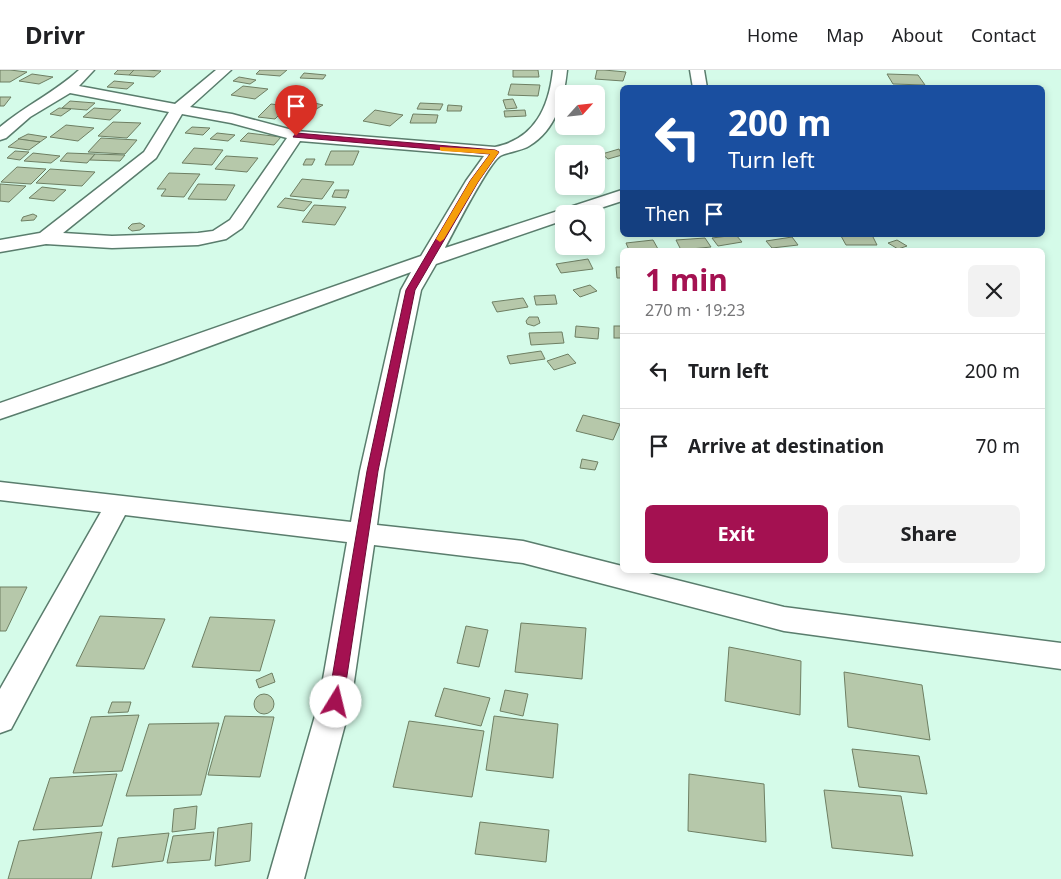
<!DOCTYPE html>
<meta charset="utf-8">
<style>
body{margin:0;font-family:"Noto Sans",sans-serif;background:#f2f2f2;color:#202124;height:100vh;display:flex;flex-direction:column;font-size:19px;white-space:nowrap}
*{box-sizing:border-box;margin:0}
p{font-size:16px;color:#757577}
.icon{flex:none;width:28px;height:28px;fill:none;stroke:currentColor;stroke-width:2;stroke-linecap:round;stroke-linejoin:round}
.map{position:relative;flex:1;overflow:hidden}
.details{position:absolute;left:620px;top:178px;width:425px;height:325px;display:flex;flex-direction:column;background:#fff;border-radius:8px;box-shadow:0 2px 8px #0003}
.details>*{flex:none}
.banner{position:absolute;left:620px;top:15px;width:425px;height:152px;border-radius:8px;box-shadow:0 2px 8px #0003;background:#1a4fa0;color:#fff;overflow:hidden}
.needle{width:32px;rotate:63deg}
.controls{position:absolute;left:555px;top:15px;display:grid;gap:10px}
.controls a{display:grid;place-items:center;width:50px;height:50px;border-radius:8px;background:#fff;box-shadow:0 2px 8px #0003;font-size:25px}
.pin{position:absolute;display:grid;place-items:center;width:42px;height:42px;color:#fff;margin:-51px -21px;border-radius:50% 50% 50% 0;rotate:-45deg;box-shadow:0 0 5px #0007}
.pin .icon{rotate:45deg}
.me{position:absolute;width:55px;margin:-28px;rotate:9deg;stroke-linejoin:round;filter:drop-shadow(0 0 4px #0008)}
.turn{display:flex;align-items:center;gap:18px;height:105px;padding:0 25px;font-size:22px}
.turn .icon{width:65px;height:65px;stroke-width:2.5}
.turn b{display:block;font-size:35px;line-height:42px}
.then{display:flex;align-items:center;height:48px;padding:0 25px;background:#0003;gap:10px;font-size:19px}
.round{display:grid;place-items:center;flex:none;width:52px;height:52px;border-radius:8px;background:#f2f2f2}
.overview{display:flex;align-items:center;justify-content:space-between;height:85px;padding:0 25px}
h1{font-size:30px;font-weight:700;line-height:38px;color:#a41151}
.action{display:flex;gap:10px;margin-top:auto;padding:10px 25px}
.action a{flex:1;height:58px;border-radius:8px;background:#a41151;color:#fff;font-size:20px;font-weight:700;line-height:58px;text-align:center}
.action a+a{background:#f2f2f2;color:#202124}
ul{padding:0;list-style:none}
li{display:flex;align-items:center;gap:15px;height:75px;padding:0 25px;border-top:1px solid #e0e0e0}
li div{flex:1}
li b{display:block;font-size:19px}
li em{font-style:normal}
header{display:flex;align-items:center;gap:30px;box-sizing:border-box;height:70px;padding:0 25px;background:#fff;border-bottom:1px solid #e0e0e0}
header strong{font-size:24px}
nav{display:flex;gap:28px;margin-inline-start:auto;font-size:18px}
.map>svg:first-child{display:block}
</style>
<header>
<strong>Drivr</strong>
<nav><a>Home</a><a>Map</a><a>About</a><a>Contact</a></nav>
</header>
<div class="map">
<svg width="1061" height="809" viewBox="0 0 1061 809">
<rect width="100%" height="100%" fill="#d5fbe9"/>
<g fill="#b6c8aa" stroke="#6e7f63">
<path d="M0 0H10L27 2 10 12H0Z"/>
<path d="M118 0H134L129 5 114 4Z"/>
<path d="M134 0H147L161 1 154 7 129 5Z"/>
<path d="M260 0H287L280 6 256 4Z"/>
<path d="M513 0H538L539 7H513Z"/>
<path d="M597 0H604L626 2 623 11 595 9Z"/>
<path d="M304 3 326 5 323 9 300 8Z"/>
<path d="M32 4 53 7 39 14 19 11Z"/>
<path d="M887 4 918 5 925 15 893 14Z"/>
<path d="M239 7 256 10 250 14 233 11Z"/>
<path d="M114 11 134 13 127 19 107 17Z"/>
<path d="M511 14 540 15 538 26 508 25Z"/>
<path d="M243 16 268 19 255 29 231 25Z"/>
<path d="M0 27H11L4 36H0Z"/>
<path d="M513 29 517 38 506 39 503 30Z"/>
<path d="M302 30 323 35 313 41 292 36Z"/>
<path d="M70 31 95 33 87 40 62 38Z"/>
<path d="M420 33 443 34 440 40 417 39Z"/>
<path d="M271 34 288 36 275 49 258 47Z"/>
<path d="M448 35 462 36 461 41H447Z"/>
<path d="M59 38 71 39 61 46 50 44Z"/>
<path d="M94 38 121 40 110 50 83 47Z"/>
<path d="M375 40 403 45 390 56 363 51Z"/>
<path d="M525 40 526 46 505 47 504 41Z"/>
<path d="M413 44 438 45 436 53H410Z"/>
<path d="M113 52 141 53 127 68 98 66Z"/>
<path d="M66 55 94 58 78 71 50 67Z"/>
<path d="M192 57 210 58 203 65 185 63Z"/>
<path d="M217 63 235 65 228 71 210 69Z"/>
<path d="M248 63 281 67 274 75 240 71Z"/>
<path d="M28 64 47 67 40 72 18 69Z"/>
<path d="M101 68 137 70 125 84 88 82Z"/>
<path d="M19 69 40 72 29 80 8 77Z"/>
<path d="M569 76 590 80 587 84H572L567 79Z"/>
<path d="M194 78 223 80 212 95 182 93Z"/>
<path d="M619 79 622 85 608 89 602 84Z"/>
<path d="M15 81 29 82 20 90 7 88Z"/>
<path d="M331 81H359L353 95H325Z"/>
<path d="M33 83 60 86 51 93 24 91Z"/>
<path d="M67 83 95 84 87 93 60 91Z"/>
<path d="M95 84 125 85 120 91 90 90Z"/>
<path d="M226 86 258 88 247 102 215 99Z"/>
<path d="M306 89H315L312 95H303Z"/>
<path d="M17 97 46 99 31 114 1 112Z"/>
<path d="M50 99 95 102 82 116 36 113Z"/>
<path d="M169 103 200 104 184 127 161 126 166 119H157Z"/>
<path d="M302 109 334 112 322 129 290 126Z"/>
<path d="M0 114 26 116 9 132 0 131Z"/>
<path d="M198 114 235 115 226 130 188 129Z"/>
<path d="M42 117 66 120 54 131 29 128Z"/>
<path d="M335 120H349L346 128 332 127Z"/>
<path d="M285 128 312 132 304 141 277 137Z"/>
<path d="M314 135 346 137 335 155 302 152Z"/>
<path d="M33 144 37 146 34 150 21 151 23 147Z"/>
<path d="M140 153 145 156 140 160 132 161 128 158 132 154Z"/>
<path d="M736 165 742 172 718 176 712 168Z"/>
<path d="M872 165 877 175H846L841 166Z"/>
<path d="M792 167 798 175 772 178 766 171Z"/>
<path d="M705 168 711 177 681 180 676 170Z"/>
<path d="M653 170 658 179 629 180 626 173Z"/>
<path d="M897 170 907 176 898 179 888 173Z"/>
<path d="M588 189 593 199 561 203 556 194Z"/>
<path d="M616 197H622V208H617Z"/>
<path d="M590 215 597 221 580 227 573 220Z"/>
<path d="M555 225 557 234 536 235 534 226Z"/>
<path d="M523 228 528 237 497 242 492 232Z"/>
<path d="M529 247H538L540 253 534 256 527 254 526 251Z"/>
<path d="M576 256 599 258 598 269 575 267Z"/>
<rect x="614" y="256" width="8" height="12"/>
<path d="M562 262 564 273 531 275 529 263Z"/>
<path d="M541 281 545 289 510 294 507 286Z"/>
<path d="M568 284 576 293 554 300 547 291Z"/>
<path d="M583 345 620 354 613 370 576 361Z"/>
<path d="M582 389 598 392 595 400 580 398Z"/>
<path d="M0 517H27L6 561H0Z"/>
<path d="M100 546 165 549 144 599 76 596Z"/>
<path d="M210 547 275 550 260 601 192 597Z"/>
<path d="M521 553 586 558 582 609 515 602Z"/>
<path d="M466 556 488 560 479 597 457 593Z"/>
<path d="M729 577 801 591 800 645 725 631Z"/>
<path d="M844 602 922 615 930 670 848 657Z"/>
<path d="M272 603 275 612 259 618 256 610Z"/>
<path d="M444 618 490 628 481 656 435 646Z"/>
<path d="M505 620 528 624 523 646 500 641Z"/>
<circle cx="264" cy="634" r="10"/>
<path d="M112 632H131L128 642 108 643Z"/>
<path d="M139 645 122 701 73 703 91 647Z"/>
<path d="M225 646 274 647 260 707 208 705Z"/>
<path d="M494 646 558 654 553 708 486 700Z"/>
<path d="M409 651 484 661 472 727 393 717Z"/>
<path d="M219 653 201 725 126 726 149 654Z"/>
<path d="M852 679 919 686 927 724 859 717Z"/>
<path d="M117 704 102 756 33 760 50 708Z"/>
<path d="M689 704 764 714 766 772 688 761Z"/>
<path d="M824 720 901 726 913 786 832 778Z"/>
<path d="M197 736 195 759 172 762 174 739Z"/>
<path d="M480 752 549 760 546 792 475 784Z"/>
<path d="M252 753 250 791 215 796 218 758Z"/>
<path d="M102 762 91 809H8L19 771Z"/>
<path d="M214 762 210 790 167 793 173 766Z"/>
<path d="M169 763 163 791 112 797 118 768Z"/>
</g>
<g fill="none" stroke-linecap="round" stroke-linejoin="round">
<defs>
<g id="street">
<path d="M79 0H94L79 16 175 34 216 0H231L190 37 232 44 296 61 495 77C535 69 549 37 553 0H567C564 29 556 60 529 76 521 81 507 82 500 86 488 94 454 161 445 178L622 120V131L582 144H564V150L436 194 421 220 384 401 377 455 523 471 622 496V500H637L784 537 1061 573V599L784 561 523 493 374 475 351 632 304 809H268L319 632 347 472 125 445 11 659 0 663V619L101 442 0 430V412L351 452 360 401 401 220 411 202 164 293 0 349V333L421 186 466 111 484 86 300 71 242 158 226 169 198 175 112 178 46 174 0 182V170L40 163 144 82 169 42 70 23 30 47 6 68 0 70V57C25 36 55 22 79 0ZM182 44 231 53 287 68 230 150 213 161 198 163 112 166 63 163 156 88Z"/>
<path d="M690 0H704L707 18H693Z"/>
</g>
</defs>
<use href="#street" stroke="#5a7d6d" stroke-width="3"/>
<use href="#street" fill="#fff" fill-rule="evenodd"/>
</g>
<path fill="#a41151" stroke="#6b0b35" d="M296 63 495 80 499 82 478 112 415 220 378 401 343 632 341 637 336 639 330 637 328 632 367 401 406 220 470 111 490 84 293 67Z"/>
<path fill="#f59e0b" d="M440 77 495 80 499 82 478 112 444 169 440 172 436 169 470 111 490 84 442 81 440 80Z"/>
</svg>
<div class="controls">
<a><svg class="needle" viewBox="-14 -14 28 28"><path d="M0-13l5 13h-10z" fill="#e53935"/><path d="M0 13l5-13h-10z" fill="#757577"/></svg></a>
<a><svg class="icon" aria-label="sound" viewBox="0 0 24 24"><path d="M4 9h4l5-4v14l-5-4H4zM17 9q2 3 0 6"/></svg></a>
<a><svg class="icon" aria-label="search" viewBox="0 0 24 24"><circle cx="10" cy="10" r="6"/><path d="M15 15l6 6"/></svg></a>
</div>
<div class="pin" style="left:296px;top:66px;background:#d93025"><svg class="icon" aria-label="arrive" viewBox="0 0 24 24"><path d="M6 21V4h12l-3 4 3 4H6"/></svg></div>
<svg class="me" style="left:336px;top:632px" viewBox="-20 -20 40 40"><circle r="19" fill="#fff"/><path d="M0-13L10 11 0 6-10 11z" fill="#a41151"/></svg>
<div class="banner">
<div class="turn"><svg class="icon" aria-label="left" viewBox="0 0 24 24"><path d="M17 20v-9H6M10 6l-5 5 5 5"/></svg><div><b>200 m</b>Turn left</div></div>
<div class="then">Then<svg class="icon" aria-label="arrive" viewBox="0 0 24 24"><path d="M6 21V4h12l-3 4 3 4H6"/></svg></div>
</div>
<section class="details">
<div class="overview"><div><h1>1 min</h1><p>270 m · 19:23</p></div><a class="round"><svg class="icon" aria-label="close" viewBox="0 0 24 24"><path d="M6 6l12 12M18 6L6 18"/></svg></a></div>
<ul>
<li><svg class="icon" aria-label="left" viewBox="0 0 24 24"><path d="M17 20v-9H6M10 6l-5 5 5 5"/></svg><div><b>Turn left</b></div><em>200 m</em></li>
<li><svg class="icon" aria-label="arrive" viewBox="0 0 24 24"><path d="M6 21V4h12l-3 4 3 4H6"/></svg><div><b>Arrive at destination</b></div><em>70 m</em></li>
</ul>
<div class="action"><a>Exit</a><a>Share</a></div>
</section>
</div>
